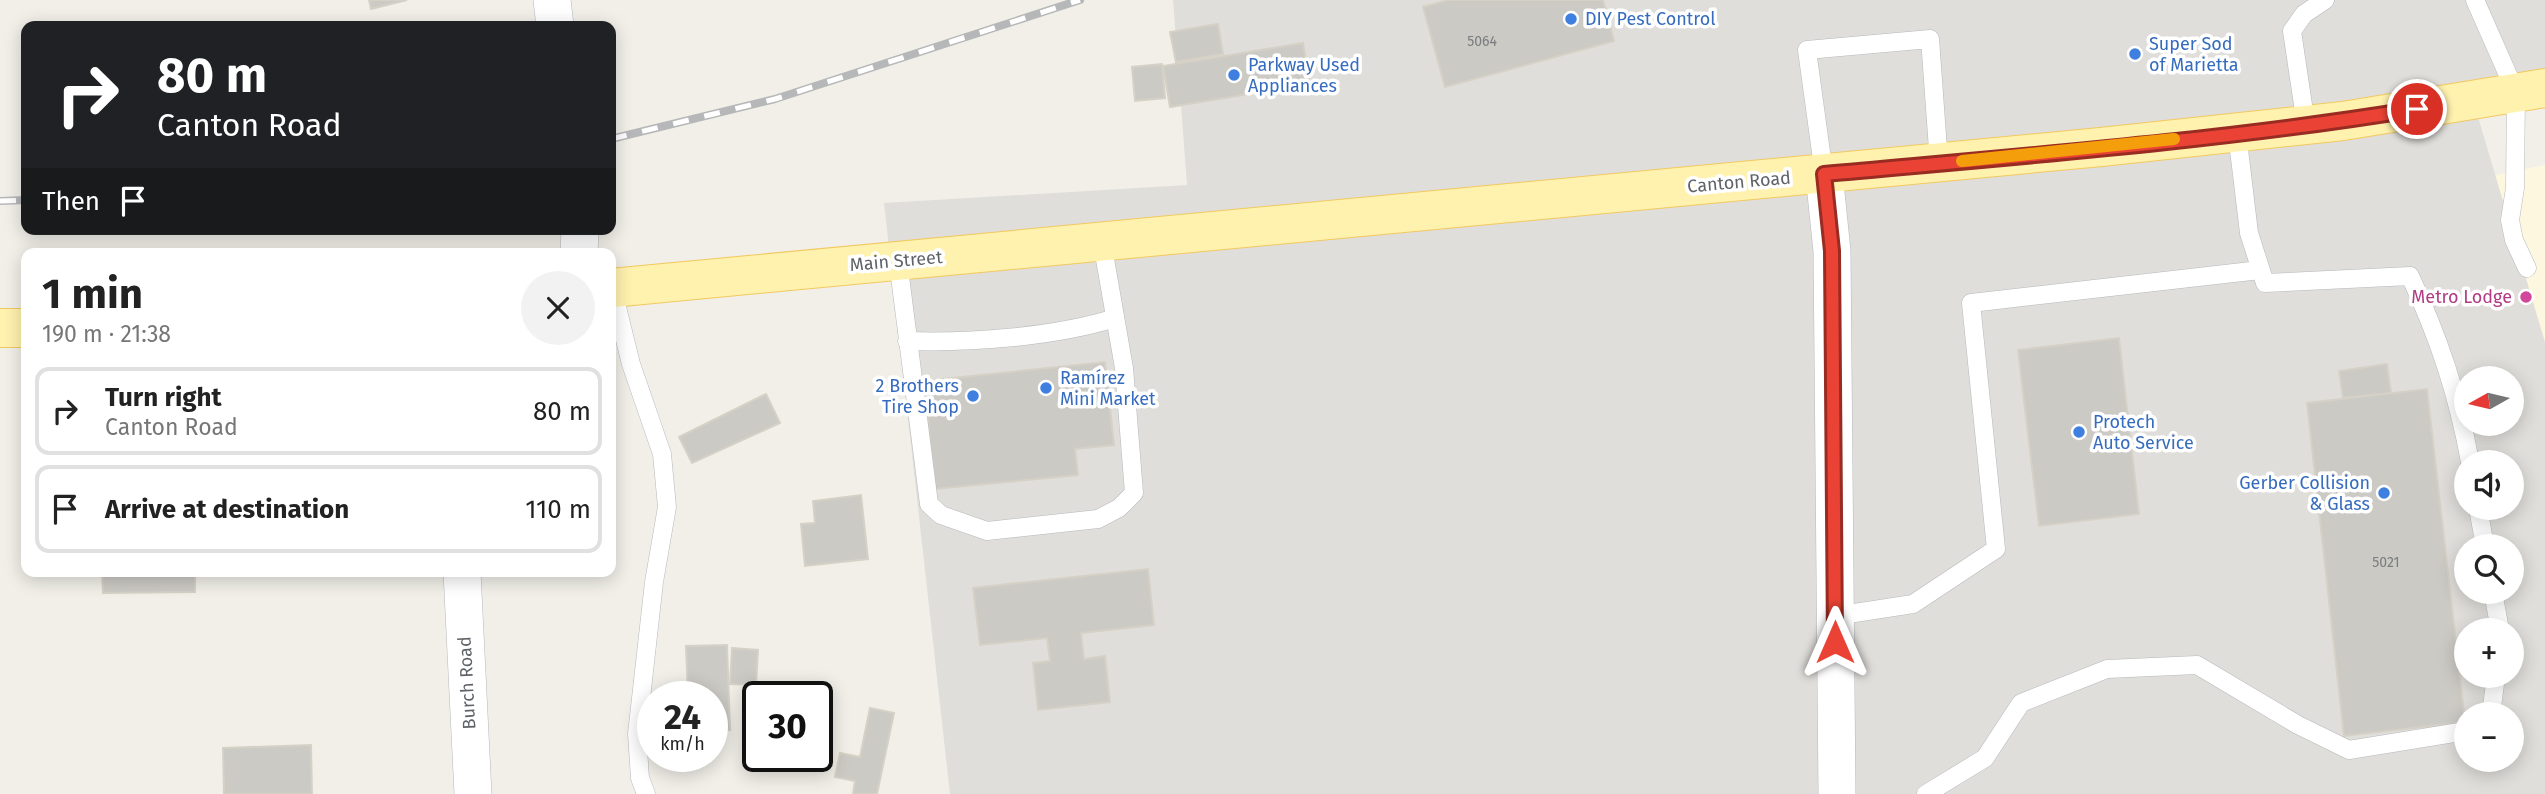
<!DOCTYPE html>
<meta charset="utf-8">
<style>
body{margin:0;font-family:"Fira Sans",sans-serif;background:#f2f2f2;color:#222;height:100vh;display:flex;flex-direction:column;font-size:26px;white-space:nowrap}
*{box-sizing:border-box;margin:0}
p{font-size:23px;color:#767676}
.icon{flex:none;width:38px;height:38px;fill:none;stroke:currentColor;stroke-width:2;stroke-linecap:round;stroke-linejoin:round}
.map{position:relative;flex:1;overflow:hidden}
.sheet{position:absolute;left:21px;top:248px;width:595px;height:329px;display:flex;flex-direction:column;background:#fff;border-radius:14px;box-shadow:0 4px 18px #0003}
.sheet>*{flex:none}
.guide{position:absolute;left:21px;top:21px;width:595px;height:214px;border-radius:14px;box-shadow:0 4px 18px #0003;background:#202124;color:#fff;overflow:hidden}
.needle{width:46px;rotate:262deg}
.fabs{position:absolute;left:2454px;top:366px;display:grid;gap:14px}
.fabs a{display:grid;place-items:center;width:70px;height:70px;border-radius:50%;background:#fff;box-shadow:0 4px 18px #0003;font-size:35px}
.speed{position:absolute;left:637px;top:681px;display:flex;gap:14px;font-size:35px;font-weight:700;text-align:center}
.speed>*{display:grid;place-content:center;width:91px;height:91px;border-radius:50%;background:#fff;box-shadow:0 4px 18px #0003;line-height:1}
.speed small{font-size:18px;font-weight:400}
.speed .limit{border:4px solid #111;border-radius:10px;background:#fff;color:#111}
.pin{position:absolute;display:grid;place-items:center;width:60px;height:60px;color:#fff;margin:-30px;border:4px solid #fff;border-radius:50%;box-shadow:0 2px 7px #0007}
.me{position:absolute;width:77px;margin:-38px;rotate:0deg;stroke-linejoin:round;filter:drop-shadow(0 0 5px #0008)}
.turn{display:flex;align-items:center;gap:24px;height:147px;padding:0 21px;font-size:32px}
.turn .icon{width:91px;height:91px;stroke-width:2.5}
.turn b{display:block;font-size:49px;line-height:60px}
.then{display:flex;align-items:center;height:66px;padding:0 21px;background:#0003;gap:14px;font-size:26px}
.round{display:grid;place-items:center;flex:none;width:74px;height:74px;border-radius:37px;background:#f2f2f2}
.head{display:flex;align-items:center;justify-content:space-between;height:119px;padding:0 21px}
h1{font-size:42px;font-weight:700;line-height:52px}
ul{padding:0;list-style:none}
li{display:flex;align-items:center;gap:21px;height:88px;margin:0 14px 10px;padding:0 7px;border:4px solid #e0e0e0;border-radius:14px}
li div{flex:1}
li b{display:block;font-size:26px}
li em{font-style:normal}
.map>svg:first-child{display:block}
</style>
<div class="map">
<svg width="2545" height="794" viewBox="0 0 2545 794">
<rect width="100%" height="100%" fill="#f1efe8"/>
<path fill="#fef7e0" d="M2545 165V414L2467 181Z"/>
<path fill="#e0deda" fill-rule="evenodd" d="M1173 0H2545V89L2475 107 2545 342V794H950L884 203 1187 185ZM2466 378H2511V424H2466ZM2466 462H2511V508H2466ZM2466 546H2511V592H2466ZM2466 630H2511V676H2466ZM2466 714H2511V760H2466Z"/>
<g fill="#cccac5" stroke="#d6d1c6" stroke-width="2">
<path d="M369 0H407L371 9Z"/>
<path d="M1448 0H1603L1614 41 1445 87 1423 7Z"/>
<path d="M1218 24 1223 54 1176 62 1170 32Z"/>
<path d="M1303 43 1310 84 1170 107 1163 66Z"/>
<path d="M1162 64 1165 98 1135 101 1132 67Z"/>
<path d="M2119 338 2139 514 2039 526 2018 350Z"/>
<path d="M1105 362 1114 445 1075 449 1078 475 935 489 924 381Z"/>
<path d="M2387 364 2391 393 2343 398 2339 371Z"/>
<path d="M2427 389 2465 722 2344 736 2307 403Z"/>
<path d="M766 394 780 423 692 463 679 437Z"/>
<path d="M861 495 868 559 805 566 801 524 815 523 813 501Z"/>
<path d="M1148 569 1154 625 1081 633 1084 659 1105 656 1110 702 1038 710 1033 663 1050 661 1047 638 980 645 973 588Z"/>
<path d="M102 572H195V592L103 593Z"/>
<path d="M727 645 730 730 712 731V696H688L686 646Z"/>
<path d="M732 648 758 650 756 685 730 684Z"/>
<path d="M870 708 894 713 877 794H853L855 781 835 777 840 753 860 757Z"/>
<path d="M311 745 312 794H224L223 748Z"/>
</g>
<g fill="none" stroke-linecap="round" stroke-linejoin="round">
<defs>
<g id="service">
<path d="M2475 0 2516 93 2515 188 2510 220 2514 240 2527 268"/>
<path d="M2306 125 2292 31 2304 14 2325 0"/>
<path d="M2237 133 2249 233 2265 283 2410 276C2439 338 2458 395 2470 462"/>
<path d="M1824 174 1807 50 1930 39 1939 163"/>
<path d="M898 261 929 504 941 515 987 531 1098 519 1119 508 1134 493 1124 368 1102 242"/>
<path d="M612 287 631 364 662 454 667 507 654 582 637 734 640 778 646 794"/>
<path d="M907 341C969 343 1055 337 1115 318"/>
<path d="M2478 508 2485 546"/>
<path d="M2493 592 2500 630"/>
<path d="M1835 616 1913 604 1996 549 1971 303 2260 270"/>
<path d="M2491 714 2496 676"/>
<path d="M1926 794 1985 758 2021 703 2107 669 2197 665 2298 725 2349 750 2466 731"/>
</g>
<g id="minor">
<path d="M552 0 555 26"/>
<path d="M1824 174 1832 251 1837 794"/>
<path d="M579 254 580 229"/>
<path d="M462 572 473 794"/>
</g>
<g id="primary">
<path d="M611 288 2101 147 2343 121 2545 88"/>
<path d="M0 328H26"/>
</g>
</defs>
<use href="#service" stroke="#b5b8bc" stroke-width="19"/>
<use href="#minor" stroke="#b5b8bc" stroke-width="38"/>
<use href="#primary" stroke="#f2c960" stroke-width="40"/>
<use href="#service" stroke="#fff" stroke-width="18"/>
<use href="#minor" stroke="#fff" stroke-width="37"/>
<use href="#primary" stroke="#fff2af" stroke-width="38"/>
<defs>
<g id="rail">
<path d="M611 139 775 99 1080 0"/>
<path d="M0 201 26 200"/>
</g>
</defs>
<use href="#rail" stroke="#b6b7b8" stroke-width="8"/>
<use href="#rail" stroke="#fff" stroke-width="5" stroke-dasharray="16" stroke-linecap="butt"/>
</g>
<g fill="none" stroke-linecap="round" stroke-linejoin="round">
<defs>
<path id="route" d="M1835 642 1832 251 1824 174C2022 156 2221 141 2417 109"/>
</defs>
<use href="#route" stroke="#982c22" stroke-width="18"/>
<use href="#route" stroke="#ea4335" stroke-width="12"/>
<path stroke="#f59e0b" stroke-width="12" d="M1962 161 2174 139"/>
</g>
<g fill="#3f7fe0" stroke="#fff" stroke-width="2.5">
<circle cx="1571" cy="19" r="7"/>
<circle cx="2135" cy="54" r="7"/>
<circle cx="1234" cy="75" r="7"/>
<circle cx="1046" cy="388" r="7"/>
<circle cx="973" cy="396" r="7"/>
<circle cx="2079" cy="432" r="7"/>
<circle cx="2384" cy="493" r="7"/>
</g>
<circle fill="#d1479c" stroke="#fff" stroke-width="2.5" cx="2526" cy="297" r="7"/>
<g text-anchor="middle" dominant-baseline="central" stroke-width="7" stroke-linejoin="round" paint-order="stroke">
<g font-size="14" fill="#7a7d7f">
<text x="1482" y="41">5064</text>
<text x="2386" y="562">5021</text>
</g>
<g font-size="18" fill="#366cbe" stroke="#fff" text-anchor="start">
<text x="1585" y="19">DIY Pest Control</text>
<text x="2149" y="44">Super Sod<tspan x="2149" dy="21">of Marietta</tspan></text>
<text x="1248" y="65">Parkway Used<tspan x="1248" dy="21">Appliances</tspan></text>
<text x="1060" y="378">Ramírez<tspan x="1060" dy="21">Mini Market</tspan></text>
<text x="959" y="386" text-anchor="end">2 Brothers<tspan x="959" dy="21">Tire Shop</tspan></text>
<text x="2093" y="422">Protech<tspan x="2093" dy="21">Auto Service</tspan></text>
<text x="2370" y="483" text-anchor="end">Gerber Collision<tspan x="2370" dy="21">&amp; Glass</tspan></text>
</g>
<g font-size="18" fill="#5f6368" stroke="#fff">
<text transform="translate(1739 182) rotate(-5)">Canton Road</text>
<text transform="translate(896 261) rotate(-5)">Main Street</text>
<text transform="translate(467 683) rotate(-93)">Burch Road</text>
</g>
<g font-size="18" fill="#b23c85" stroke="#fff" text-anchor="end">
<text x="2512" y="297">Metro Lodge</text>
</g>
</g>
</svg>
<div class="fabs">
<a><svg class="needle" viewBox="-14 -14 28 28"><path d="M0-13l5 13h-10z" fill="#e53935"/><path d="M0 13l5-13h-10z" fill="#767676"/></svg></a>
<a><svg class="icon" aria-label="sound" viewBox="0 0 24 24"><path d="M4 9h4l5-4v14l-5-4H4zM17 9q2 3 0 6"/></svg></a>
<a><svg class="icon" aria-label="search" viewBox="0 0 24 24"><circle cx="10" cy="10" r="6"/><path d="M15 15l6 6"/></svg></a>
<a>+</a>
<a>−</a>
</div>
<div class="speed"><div>24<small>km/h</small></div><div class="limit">30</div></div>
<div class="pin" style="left:2417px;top:109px;background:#d93025"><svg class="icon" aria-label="arrive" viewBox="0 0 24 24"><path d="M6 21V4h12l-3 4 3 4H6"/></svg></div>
<svg class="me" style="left:1835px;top:642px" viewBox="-20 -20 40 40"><path d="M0-17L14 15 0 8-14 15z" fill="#ea4335" stroke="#fff" stroke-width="4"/></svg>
<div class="guide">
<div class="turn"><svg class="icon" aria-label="right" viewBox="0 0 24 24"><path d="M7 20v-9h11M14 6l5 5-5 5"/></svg><div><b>80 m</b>Canton Road</div></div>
<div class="then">Then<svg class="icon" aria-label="arrive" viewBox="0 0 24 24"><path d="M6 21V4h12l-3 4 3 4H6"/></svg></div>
</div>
<section class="sheet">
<div class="head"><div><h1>1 min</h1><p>190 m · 21:38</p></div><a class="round"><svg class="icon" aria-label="close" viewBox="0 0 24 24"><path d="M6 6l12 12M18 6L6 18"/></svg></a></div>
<ul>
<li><svg class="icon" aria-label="right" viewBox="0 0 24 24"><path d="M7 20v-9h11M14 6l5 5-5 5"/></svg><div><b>Turn right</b><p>Canton Road</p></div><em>80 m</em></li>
<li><svg class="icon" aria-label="arrive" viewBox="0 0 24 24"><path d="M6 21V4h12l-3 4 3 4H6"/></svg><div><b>Arrive at destination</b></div><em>110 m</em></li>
</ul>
</section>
</div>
